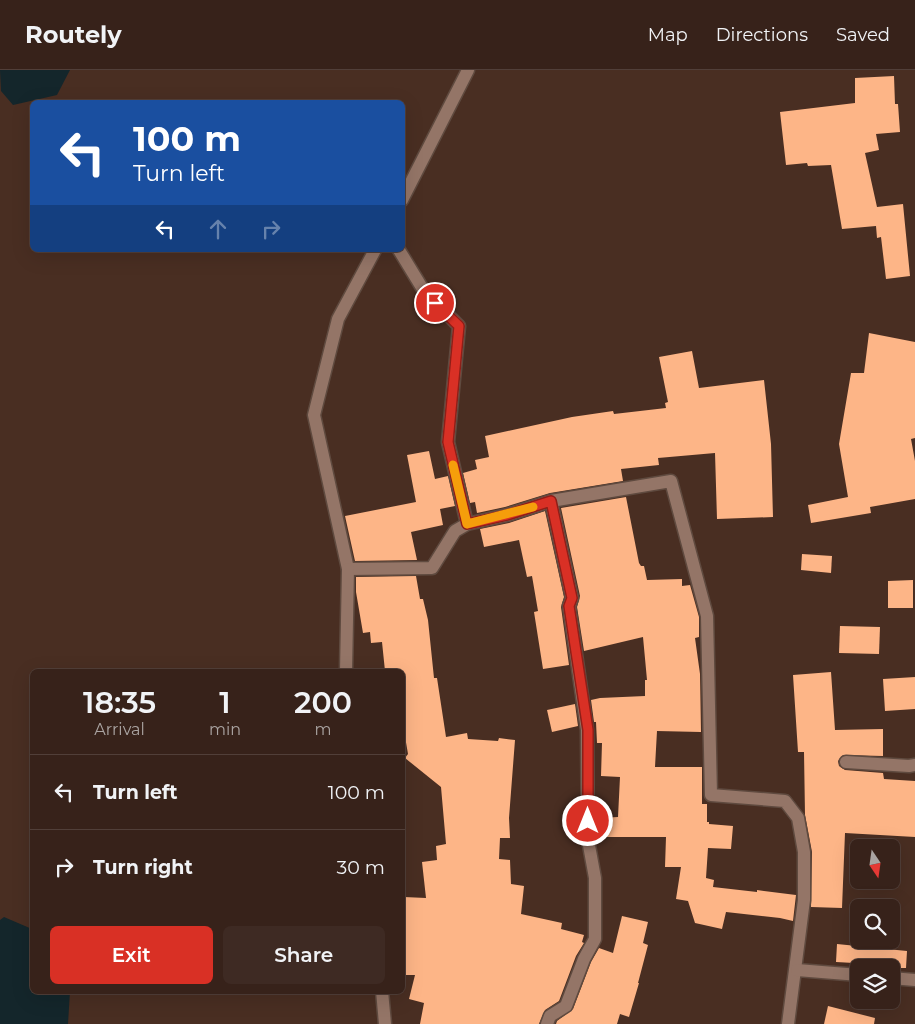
<!DOCTYPE html>
<style>
body{margin:0;font-family:Montserrat,sans-serif;background:#3e2a23;color:#f1f3f6;height:100vh;display:flex;flex-direction:column;font-size:19px;white-space:nowrap}
*{box-sizing:border-box;margin:0}
p{font-size:16px;color:#aaa4a2}
.icon{flex:none;width:28px;height:28px;fill:none;stroke:currentColor;stroke-width:2;stroke-linecap:round;stroke-linejoin:round}
.map{position:relative;flex:1;overflow:hidden}
.sheet{position:absolute;left:30px;top:599px;width:375px;height:325px;display:flex;flex-direction:column;background:#37221a;border-radius:8px;box-shadow:0 5px 20px #0002,0 0 0 1px #513f39}
.sheet>*{flex:none}
.top-card{position:absolute;left:30px;top:30px;width:375px;height:152px;border-radius:8px;box-shadow:0 5px 20px #0002,0 0 0 1px #513f39;background:#1a4fa0;color:#fff;overflow:hidden}
.needle{width:32px;rotate:167deg}
.buttons{position:absolute;left:850px;top:769px;display:grid;gap:10px}
.buttons a{display:grid;place-items:center;width:50px;height:50px;border-radius:8px;background:#37221a;box-shadow:0 5px 20px #0002,0 0 0 1px #513f39;font-size:25px}
.pin{position:absolute;display:grid;place-items:center;width:42px;height:42px;color:#fff;margin:-21px;border:2px solid #fff;border-radius:50%;box-shadow:0 1px 5px #0007}
.me{position:absolute;width:55px;margin:-28px;rotate:0deg;stroke-linejoin:round;filter:drop-shadow(0 0 4px #0008)}
.turn{display:flex;align-items:center;gap:18px;height:105px;padding:0 20px;font-size:22px}
.turn .icon{width:65px;height:65px;stroke-width:2.5}
.turn b{display:block;font-size:35px;line-height:42px}
.lanes{display:flex;align-items:center;height:48px;padding:0 20px;background:#0003;justify-content:center;gap:25px;direction:ltr}
.lanes .off{opacity:.35}
.eta{display:flex;justify-content:space-evenly;align-items:center;height:85px;text-align:center}
.eta b{font-size:30px;font-weight:600;line-height:35px}
.action{display:flex;gap:10px;margin-top:auto;padding:10px 20px}
.action a{flex:1;height:58px;border-radius:8px;background:#d93025;color:#fff;font-size:20px;font-weight:600;line-height:58px;text-align:center}
.action a+a{background:#3e2a23;color:#f1f3f6}
ul{padding:0;list-style:none}
li{display:flex;align-items:center;gap:15px;height:75px;padding:0 20px;border-top:1px solid #513f39}
li div{flex:1}
li b{display:block;font-size:19px}
li em{font-style:normal}
header{display:flex;align-items:center;gap:30px;box-sizing:border-box;height:70px;padding:0 25px;background:#37221a;border-bottom:1px solid #513f39}
header strong{font-size:24px}
nav{display:flex;gap:28px;margin-inline-start:auto;font-size:18px}
.map>svg:first-child{display:block}
</style>
<header>
<strong>Routely</strong>
<nav><a>Map</a><a>Directions</a><a>Saved</a></nav>
</header>
<div class="map">
<svg width="915" height="954" viewBox="0 0 915 954">
<rect width="100%" height="100%" fill="#492e22"/>
<g fill="#14262b">
<path d="M0 0H70L57 25 13 35 1 21Z"/>
<path d="M4 847 32 859V921H70L68 954H0V850Z"/>
</g>
<g fill="#fdb587">
<path d="M894 6 895 34H898L900 62 876 64 879 80 865 83 877 137 903 134 910 206 886 209 881 167 877 168 876 156 842 159 831 95 808 96 807 93 786 95 780 42 855 33V8Z"/>
<path d="M869 263 915 272V368L911 369 915 391V429L870 437 871 443 811 453 808 435 848 427 839 374 851 303H864Z"/>
<path d="M692 281 699 318 764 310 771 374 773 447 717 449 715 383 658 388 659 395 621 399 623 411 550 423 505 437 477 443 475 432 470 433 463 403 477 399 475 390 489 387 485 366 572 347 613 341 614 344 666 338 665 333 668 332 659 287Z"/>
<path d="M429 381 435 409 448 406 455 436 440 439 443 455 411 462 417 490 355 491 345 446 416 432 407 385Z"/>
<path d="M626 427 639 493 641 496H644L647 510 682 509V516L690 515 699 547V567L695 568 700 604 701 662 657 661 655 697H702V734H707V752H709V754L733 756 731 779 708 778 706 808 714 810 713 817 757 822V820L796 825 793 851 780 848 726 842 722 859 695 853 688 831 676 829 681 797H665L666 767H600L599 748 618 747 620 707 601 706 602 673H597L596 652H594L591 630 600 628 645 626V610H647L643 567 584 581 577 537 580 526 561 438Z"/>
<path d="M545 441 564 527 561 537 569 595 543 599 534 542 538 541 532 506 527 507 519 470 484 477 480 459 509 453Z"/>
<path d="M802 484 832 486 831 503 801 500Z"/>
<path d="M416 506 420 529H423L428 550 434 608H437L446 667 467 663 468 669 498 671 499 668 515 670 509 748 510 768H500L499 789 510 790 511 814 524 816 521 844 562 853 561 859 584 865 582 872 584 873 576 886 559 931 545 940 539 954H420L424 933 409 929 415 905H402L404 827 426 828 422 792 437 790 436 776 446 774 441 717 405 688 408 684 402 649V601H385L382 572 371 573 370 562 363 563 356 522V507Z"/>
<path d="M913 510V538H888V511Z"/>
<path d="M840 556 880 557 879 584 839 583Z"/>
<path d="M831 602 835 660 883 659V686L843 685 838 691 839 696 845 700 883 703 884 709 915 711V767L845 763 842 838 811 837 812 782 805 745 804 682H798L793 605Z"/>
<path d="M915 607V639L885 641 883 609Z"/>
<path d="M575 634 578 656 552 662 547 640Z"/>
<path d="M622 846 648 852 643 873 648 875 638 913H639L629 947 620 944 617 954H556L557 951 573 939 591 892 599 878 613 883Z"/>
<path d="M837 874 907 881 906 898H862L853 896 854 893 836 892Z"/>
<path d="M828 936 875 948 874 954H824Z"/>
</g>
<g fill="none" stroke-linecap="round" stroke-linejoin="round">
<defs>
<g id="minor">
<path d="M402 130 468 0"/>
<path d="M375 180 338 249 314 345 348 499 432 498 455 461 467 454 507 445 551 431 671 411 707 546 711 725 785 731 798 748 804 782V830L788 954"/>
<path d="M399 180 424 221 459 256 448 372 467 454"/>
<path d="M346 601 348 499"/>
<path d="M846 692 909 696 915 695"/>
<path d="M797 900 859 905"/>
<path d="M891 908 915 910"/>
<path d="M382 921 385 954"/>
<path d="M547 954 550 946 566 936 584 889 595 869V808L588 770 587 660 569 536 572 528 551 431"/>
</g>
</defs>
<use href="#minor" stroke="#5f4a3f" stroke-width="15"/>
<use href="#minor" stroke="#947567" stroke-width="12"/>
</g>
<g fill="none" stroke-linecap="round" stroke-linejoin="round">
<defs>
<path id="route" d="M435 233 459 256 448 372 467 454 507 445 551 431 572 528 569 536 588 660V751"/>
</defs>
<use href="#route" stroke="#8d1f18" stroke-width="12"/>
<use href="#route" stroke="#d93025" stroke-width="9"/>
<path stroke="#f59e0b" stroke-width="9" d="M453 395 467 454 533 437"/>
</g>
</svg>
<div class="buttons">
<a><svg class="needle" viewBox="-14 -14 28 28"><path d="M0-13l5 13h-10z" fill="#e53935"/><path d="M0 13l5-13h-10z" fill="#aaa4a2"/></svg></a>
<a><svg class="icon" aria-label="search" viewBox="0 0 24 24"><circle cx="10" cy="10" r="6"/><path d="M15 15l6 6"/></svg></a>
<a><svg class="icon" aria-label="layers" viewBox="0 0 24 24"><path d="M12 4l9 5-9 5-9-5zM3 14l9 5 9-5"/></svg></a>
</div>
<div class="pin" style="left:435px;top:233px;background:#d93025"><svg class="icon" aria-label="arrive" viewBox="0 0 24 24"><path d="M6 21V4h12l-3 4 3 4H6"/></svg></div>
<svg class="me" style="left:588px;top:751px" viewBox="-20 -20 40 40"><circle r="17" fill="#d93025" stroke="#fff" stroke-width="3"/><path d="M0-11L8 9 0 5-8 9z" fill="#fff"/></svg>
<div class="top-card">
<div class="turn"><svg class="icon" aria-label="left" viewBox="0 0 24 24"><path d="M17 20v-9H6M10 6l-5 5 5 5"/></svg><div><b>100 m</b>Turn left</div></div>
<div class="lanes"><svg class="icon" aria-label="left" viewBox="0 0 24 24"><path d="M17 20v-9H6M10 6l-5 5 5 5"/></svg><svg class="icon off" aria-label="ahead" viewBox="0 0 24 24"><path d="M12 20V5M6 11l6-6 6 6"/></svg><svg class="icon off" aria-label="right" viewBox="0 0 24 24"><path d="M7 20v-9h11M14 6l5 5-5 5"/></svg></div>
</div>
<section class="sheet">
<div class="eta">
<div><b>18:35</b><p>Arrival</p></div>
<div><b>1</b><p>min</p></div>
<div><b>200</b><p>m</p></div>
</div>
<ul>
<li><svg class="icon" aria-label="left" viewBox="0 0 24 24"><path d="M17 20v-9H6M10 6l-5 5 5 5"/></svg><div><b>Turn left</b></div><em>100 m</em></li>
<li><svg class="icon" aria-label="right" viewBox="0 0 24 24"><path d="M7 20v-9h11M14 6l5 5-5 5"/></svg><div><b>Turn right</b></div><em>30 m</em></li>
</ul>
<div class="action"><a>Exit</a><a>Share</a></div>
</section>
</div>
